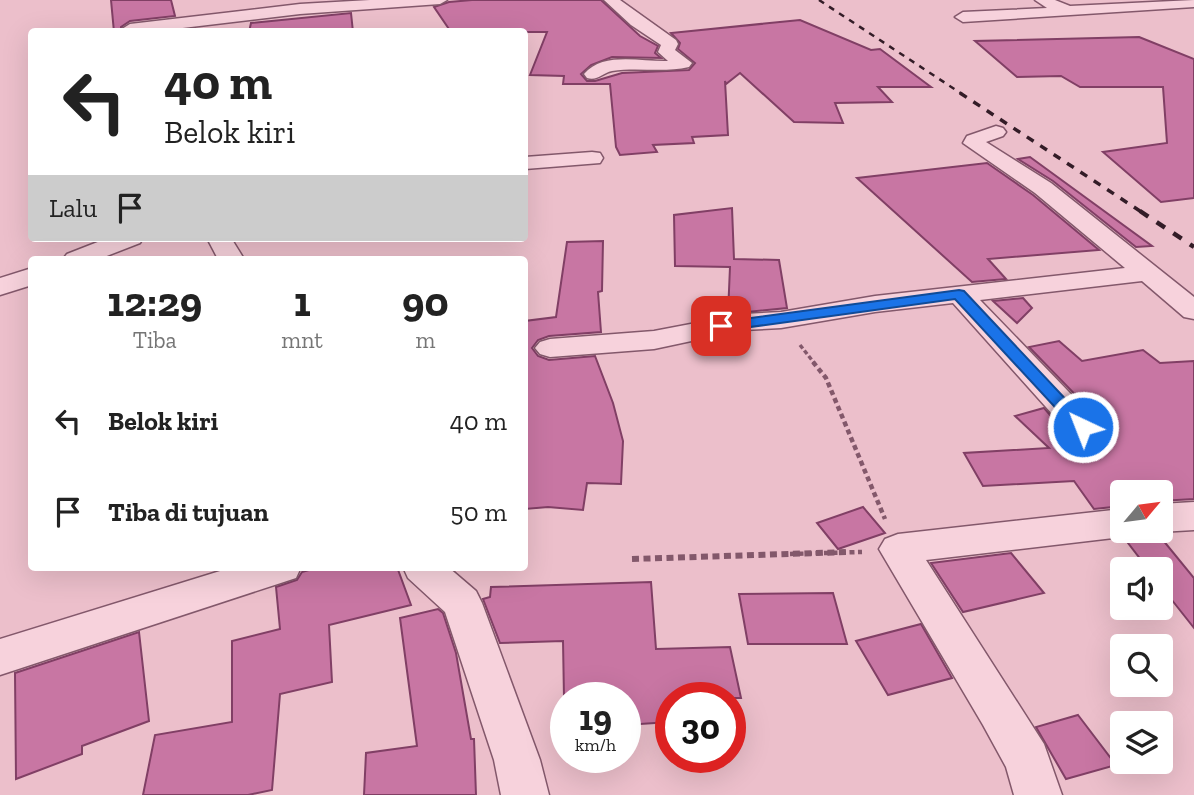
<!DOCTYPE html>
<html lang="id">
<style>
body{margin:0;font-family:"Zilla Slab",serif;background:#f6f6f6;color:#222;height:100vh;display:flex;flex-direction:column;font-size:26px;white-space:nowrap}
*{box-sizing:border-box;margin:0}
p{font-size:23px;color:#767676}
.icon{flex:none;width:38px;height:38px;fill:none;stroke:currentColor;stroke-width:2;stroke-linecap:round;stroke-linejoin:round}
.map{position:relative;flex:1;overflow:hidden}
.panel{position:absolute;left:28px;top:256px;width:500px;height:315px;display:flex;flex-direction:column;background:#fff;border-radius:7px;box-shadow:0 7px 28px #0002}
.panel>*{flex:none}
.hud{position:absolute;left:28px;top:28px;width:500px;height:214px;border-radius:7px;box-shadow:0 7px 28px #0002;background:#fff;color:#222;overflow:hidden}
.needle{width:46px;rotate:61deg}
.tools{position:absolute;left:1110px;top:480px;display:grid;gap:14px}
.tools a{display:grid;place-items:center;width:63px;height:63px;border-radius:7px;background:#fff;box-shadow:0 7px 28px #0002;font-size:35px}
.speed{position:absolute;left:550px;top:682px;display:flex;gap:14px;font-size:35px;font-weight:700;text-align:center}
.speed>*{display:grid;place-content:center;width:91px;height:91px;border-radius:50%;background:#fff;box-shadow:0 7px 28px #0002;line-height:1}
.speed small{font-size:18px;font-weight:400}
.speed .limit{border:10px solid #d22;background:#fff;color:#111}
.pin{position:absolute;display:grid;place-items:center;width:60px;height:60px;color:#fff;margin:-30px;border-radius:14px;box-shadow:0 4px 10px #0006}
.me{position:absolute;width:77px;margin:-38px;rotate:317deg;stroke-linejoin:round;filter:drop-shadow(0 0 5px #0008)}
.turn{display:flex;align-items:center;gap:24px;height:147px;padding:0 21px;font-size:32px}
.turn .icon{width:91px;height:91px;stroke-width:2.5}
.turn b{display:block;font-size:49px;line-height:60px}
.then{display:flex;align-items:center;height:66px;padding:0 21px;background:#0003;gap:14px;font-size:26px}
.eta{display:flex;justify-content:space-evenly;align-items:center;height:119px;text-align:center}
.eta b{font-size:42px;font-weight:700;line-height:49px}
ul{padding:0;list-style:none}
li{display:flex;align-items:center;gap:21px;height:91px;padding:0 21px}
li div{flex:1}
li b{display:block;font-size:26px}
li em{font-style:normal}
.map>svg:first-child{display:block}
</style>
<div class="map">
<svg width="1194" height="795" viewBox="0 0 1194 795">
<rect width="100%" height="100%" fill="#ecbfcb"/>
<g fill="#c876a3" stroke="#813f65" stroke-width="2">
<path d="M111 0H171L175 16 130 21 121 27V32H114Z"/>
<path d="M472 0H601L640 36 658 46 655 53 661 58 612 57 591 65 581 74 587 81H595L622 73 689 70 695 63 678 49 680 43 671 33 800 20 871 50 880 49 931 87H878L892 102 835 103 843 123 794 122 740 73 726 84 725 81 728 135 692 137 694 143 653 145 657 152 620 155 616 147 610 84H563L564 76 530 75 547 32H451L434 7 449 2Z"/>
<path d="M351 13 353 32H249L251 23Z"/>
<path d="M1139 37 1194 59V198L1161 202 1103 152 1167 143 1163 87H1080L1061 76 1017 77 975 41Z"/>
<path d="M1030 157 1152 246 1136 247 1053 181 1018 159Z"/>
<path d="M987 163 1033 195 1099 250 988 259 1006 279 972 282 857 178Z"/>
<path d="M732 208 734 259 779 260 787 308 728 314 730 267 675 266 674 215Z"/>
<path d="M603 241 602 291 598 292 601 332 549 336 538 340 532 348 538 356 549 360 595 356 613 403 623 441 621 484 587 483 583 510 548 507 525 509V321L556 317 567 242Z"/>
<path d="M1023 298 1032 308 1017 323 993 301Z"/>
<path d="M1059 341 1082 361 1143 350 1160 363 1194 361V499L1160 501V492H1122V506L1094 509 1074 481 983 486 964 453 1049 448 1015 416 1044 408 1070 438 1084 441 1097 436 1101 426 1097 417 1029 347Z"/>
<path d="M863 507 885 533 838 549 817 523Z"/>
<path d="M1138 530H1153L1158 534 1194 578V628L1160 585V569H1148L1125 539 1136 536Z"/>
<path d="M1011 553 1044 593 963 612 931 563Z"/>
<path d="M319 567H397L411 605 329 625 332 682 280 694 272 790 248 795H143L155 735 232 722V641L280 629 276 587 297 580 302 572Z"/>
<path d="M651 582 656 649 730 647 741 698H670V722L625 725V698H564L563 641 500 643 483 599 490 597 491 587Z"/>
<path d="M833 593 847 644H748L739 594Z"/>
<path d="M438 609 443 613 456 653 471 739H474L476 795H364L366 753 417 746 400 618Z"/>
<path d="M921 624 952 678 888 695 856 641Z"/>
<path d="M139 632 149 721 82 746V754L16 779 15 673Z"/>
<path d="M1078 715 1116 765 1066 779 1036 727Z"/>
</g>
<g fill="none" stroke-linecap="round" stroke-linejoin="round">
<defs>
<g id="minor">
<path d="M370 0H447L440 4 300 14 149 32H124L122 29 130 24 300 4Z"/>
<path d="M604 0H620L676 40 678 44 675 50 692 63 689 67C663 73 638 67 612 71 602 73 598 81 587 78L584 74C603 51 642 62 668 61L658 52 661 45 631 25Z"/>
<path d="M1035 0H1055L1070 6 1194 0V7L963 22 955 17 963 12 1047 8Z"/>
<path d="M996 126 1003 128 1006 132 1003 136 986 142 1051 183 1194 297V319L1184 317 1142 281 980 300 1095 419 1099 427 1095 435 1083 438 1071 435 953 303 875 312 781 328 743 330 654 349 550 357 540 354 535 348 540 342 550 339 654 331 743 314 781 312 875 296 1125 268 1035 193 963 143 967 136Z"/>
<path d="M592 152 600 153 603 158 600 163 525 169V157Z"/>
<path d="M108 238H143L140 243 99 259H63L67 254Z"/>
<path d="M207 238H231L244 259H218Z"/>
<path d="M32 268V285L0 295V278Z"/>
<path d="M1194 502V530L1160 532 1155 530H1160V504Z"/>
<path d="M1122 509V530H1136L1135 533 1122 537 926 560 1044 744 1062 795H1014L1006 767 983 725 879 549 885 539 898 534Z"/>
<path d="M233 567H301L296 578 0 675V639Z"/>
<path d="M403 567H448L476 591 482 603 540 760 549 795H501L494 760 445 612 408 578Z"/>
</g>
</defs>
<use href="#minor" stroke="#83586b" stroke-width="3"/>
<path stroke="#83586b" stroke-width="3.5" stroke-dasharray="4.5 2.5" stroke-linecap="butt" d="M800 345 815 364"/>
<g stroke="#83586b" stroke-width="4.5" stroke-dasharray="5 3.5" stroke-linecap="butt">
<path d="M813 362 826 378 885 519"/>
<path d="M790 554 862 552"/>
</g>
<path stroke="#83586b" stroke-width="6" stroke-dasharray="7 4.5" stroke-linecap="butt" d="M632 559 847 552"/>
<use href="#minor" fill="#f7d2dc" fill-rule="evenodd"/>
<path stroke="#331c27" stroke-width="2.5" stroke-dasharray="6 6" stroke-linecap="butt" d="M819 0 962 94"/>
<path stroke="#331c27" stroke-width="3.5" stroke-dasharray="8 8" stroke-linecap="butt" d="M960 93 1143 213"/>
<path stroke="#331c27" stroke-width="4.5" stroke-dasharray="10 10" stroke-linecap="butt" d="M1140 211 1194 247"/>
</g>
<path fill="#1a73e8" stroke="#114b97" stroke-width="2" d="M959 290 964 291 1088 423 1091 427 1088 431H1077L955 299 721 331 714 326 721 322Z"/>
</svg>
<div class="tools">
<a><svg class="needle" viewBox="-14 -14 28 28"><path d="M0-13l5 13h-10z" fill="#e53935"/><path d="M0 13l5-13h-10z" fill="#767676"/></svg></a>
<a><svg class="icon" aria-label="sound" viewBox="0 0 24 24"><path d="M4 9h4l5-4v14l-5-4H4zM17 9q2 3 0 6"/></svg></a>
<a><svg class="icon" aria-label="search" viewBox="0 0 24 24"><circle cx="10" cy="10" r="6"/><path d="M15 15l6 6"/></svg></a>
<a><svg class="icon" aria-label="layers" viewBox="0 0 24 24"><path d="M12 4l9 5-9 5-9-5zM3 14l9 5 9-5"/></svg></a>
</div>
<div class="speed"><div>19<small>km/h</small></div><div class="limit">30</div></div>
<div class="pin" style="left:721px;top:326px;background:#d93025"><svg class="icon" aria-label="arrive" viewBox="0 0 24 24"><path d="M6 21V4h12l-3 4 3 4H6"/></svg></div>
<svg class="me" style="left:1083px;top:427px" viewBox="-20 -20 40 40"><circle r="17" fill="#1a73e8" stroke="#fff" stroke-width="3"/><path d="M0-11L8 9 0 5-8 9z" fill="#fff"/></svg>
<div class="hud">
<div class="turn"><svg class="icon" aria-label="left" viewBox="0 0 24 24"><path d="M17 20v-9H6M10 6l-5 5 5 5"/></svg><div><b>40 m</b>Belok kiri</div></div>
<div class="then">Lalu<svg class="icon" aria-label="arrive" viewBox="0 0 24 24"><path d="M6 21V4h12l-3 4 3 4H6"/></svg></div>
</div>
<section class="panel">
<div class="eta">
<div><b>12:29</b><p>Tiba</p></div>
<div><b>1</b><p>mnt</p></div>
<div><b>90</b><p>m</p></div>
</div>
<ul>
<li><svg class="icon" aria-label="left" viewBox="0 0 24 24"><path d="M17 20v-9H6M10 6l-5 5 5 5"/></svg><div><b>Belok kiri</b></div><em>40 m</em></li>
<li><svg class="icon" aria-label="arrive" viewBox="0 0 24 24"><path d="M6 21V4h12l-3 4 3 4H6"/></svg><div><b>Tiba di tujuan</b></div><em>50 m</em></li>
</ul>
</section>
</div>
